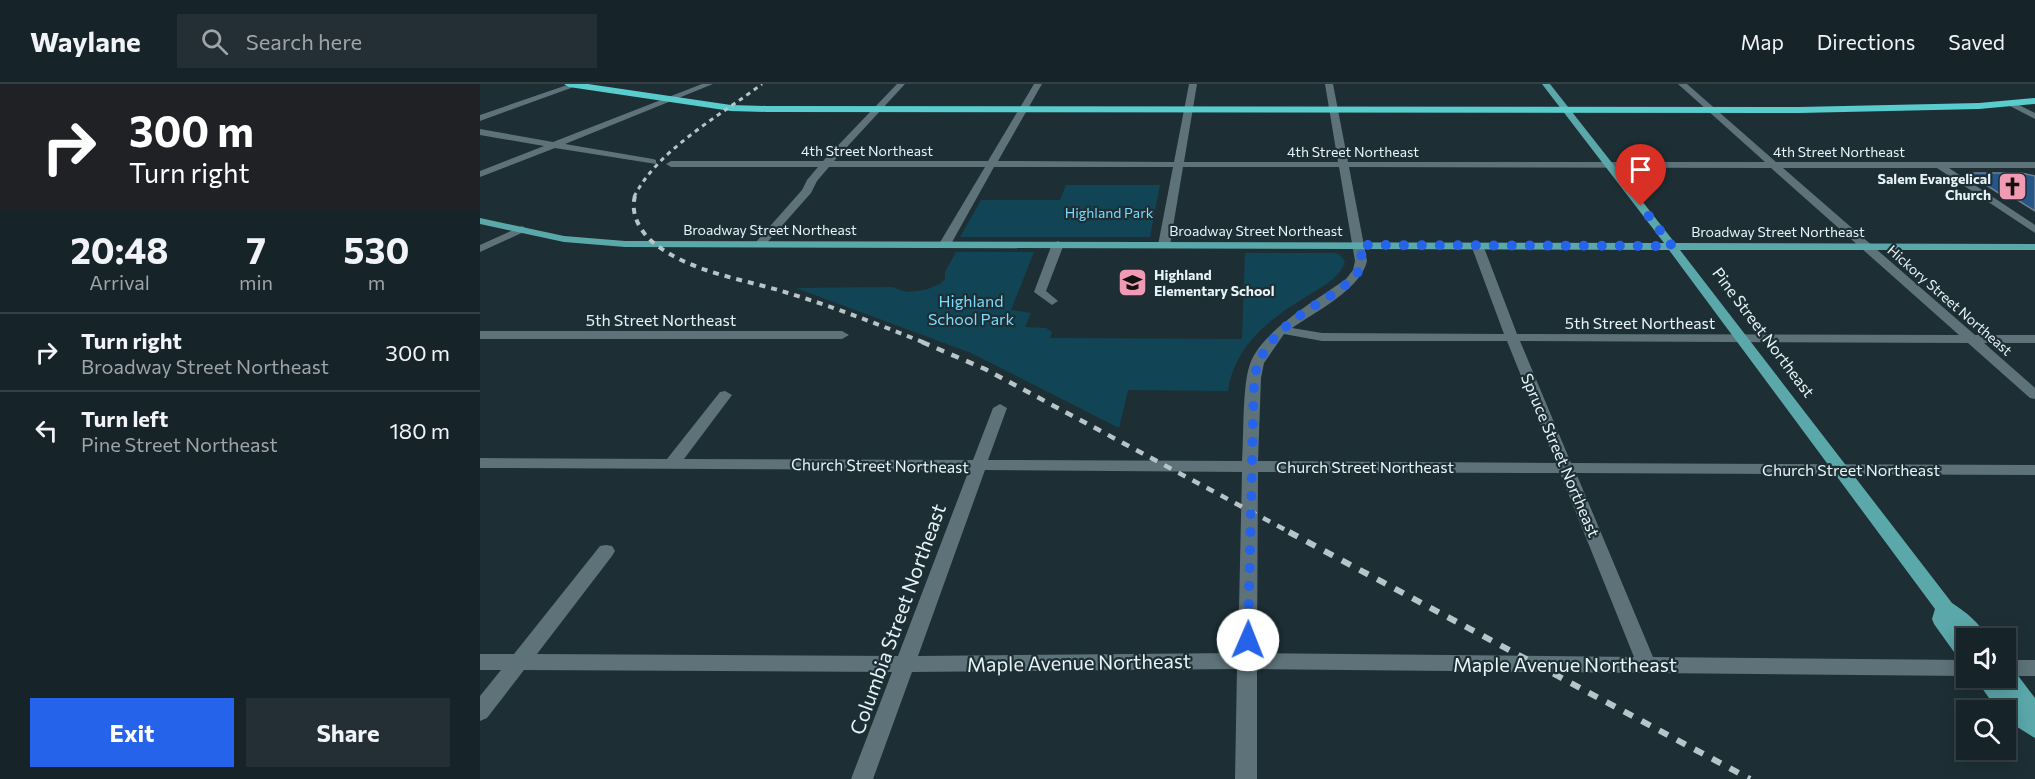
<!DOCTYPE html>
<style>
body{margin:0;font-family:Commissioner,sans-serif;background:#232f34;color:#f1f3f6;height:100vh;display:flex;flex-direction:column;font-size:22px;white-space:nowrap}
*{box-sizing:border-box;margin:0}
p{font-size:20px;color:#9ea4a8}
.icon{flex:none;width:33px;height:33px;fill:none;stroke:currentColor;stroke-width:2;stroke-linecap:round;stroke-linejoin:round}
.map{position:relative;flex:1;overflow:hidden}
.drawer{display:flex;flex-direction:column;background:#162328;width:480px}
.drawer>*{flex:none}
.top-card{background:#202124;color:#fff;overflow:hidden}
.tools{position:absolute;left:1476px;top:544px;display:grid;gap:12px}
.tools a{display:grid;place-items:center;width:60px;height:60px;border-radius:0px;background:#162328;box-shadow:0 3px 15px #0003,0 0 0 2px #354045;font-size:30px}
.pin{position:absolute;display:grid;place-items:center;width:51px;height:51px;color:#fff;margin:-62px -26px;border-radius:50% 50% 50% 0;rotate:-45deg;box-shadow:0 0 6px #0007}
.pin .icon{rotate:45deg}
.me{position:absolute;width:66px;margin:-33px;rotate:1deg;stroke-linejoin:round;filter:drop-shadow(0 0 4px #0008)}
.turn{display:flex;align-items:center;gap:21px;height:126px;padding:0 30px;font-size:27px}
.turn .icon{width:78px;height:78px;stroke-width:2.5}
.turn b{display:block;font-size:42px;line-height:51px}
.eta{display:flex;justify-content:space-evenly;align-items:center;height:102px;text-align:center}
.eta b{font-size:36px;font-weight:700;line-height:42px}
.button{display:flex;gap:12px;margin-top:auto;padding:12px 30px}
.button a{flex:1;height:69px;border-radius:0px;background:#2563eb;color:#fff;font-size:24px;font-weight:700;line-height:69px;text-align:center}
.button a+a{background:#232f34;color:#f1f3f6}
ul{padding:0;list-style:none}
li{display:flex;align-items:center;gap:18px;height:78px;padding:0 30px;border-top:2px solid #354045}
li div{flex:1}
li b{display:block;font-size:22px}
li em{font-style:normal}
header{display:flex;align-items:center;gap:36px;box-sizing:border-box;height:84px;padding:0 30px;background:#162328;border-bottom:2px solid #354045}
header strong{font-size:28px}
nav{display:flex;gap:33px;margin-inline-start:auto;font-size:21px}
.search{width:420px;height:54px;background:#232f34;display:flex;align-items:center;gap:15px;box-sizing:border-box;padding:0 21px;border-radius:0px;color:#9ea4a8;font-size:22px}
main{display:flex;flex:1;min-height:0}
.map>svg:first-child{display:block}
</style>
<header>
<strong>Waylane</strong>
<div class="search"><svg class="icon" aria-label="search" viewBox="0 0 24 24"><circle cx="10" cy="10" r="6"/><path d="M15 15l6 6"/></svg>Search here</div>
<nav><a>Map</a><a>Directions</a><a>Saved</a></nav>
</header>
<main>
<section class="drawer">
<div class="top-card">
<div class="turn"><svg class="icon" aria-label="right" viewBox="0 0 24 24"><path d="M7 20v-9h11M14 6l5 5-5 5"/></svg><div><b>300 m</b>Turn right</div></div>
</div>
<div class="eta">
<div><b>20:48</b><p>Arrival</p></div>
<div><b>7</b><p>min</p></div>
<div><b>530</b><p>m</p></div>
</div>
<ul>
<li><svg class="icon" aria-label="right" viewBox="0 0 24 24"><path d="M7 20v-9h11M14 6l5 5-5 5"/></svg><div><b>Turn right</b><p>Broadway Street Northeast</p></div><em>300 m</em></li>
<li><svg class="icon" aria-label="left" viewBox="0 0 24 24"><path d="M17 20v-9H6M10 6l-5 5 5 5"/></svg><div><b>Turn left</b><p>Pine Street Northeast</p></div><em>180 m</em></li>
</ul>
<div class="button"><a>Exit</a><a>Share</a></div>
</section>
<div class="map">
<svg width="1555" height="695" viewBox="0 0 1555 695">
<rect width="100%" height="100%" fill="#1d2f35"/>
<g fill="#114555">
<path d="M586 101H680L670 153H480L501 116H580Z"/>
<path d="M476 168H554L531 226 551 229 545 243 566 244 572 248 570 254 762 255 765 169H853L859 170 865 177C860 194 843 202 829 211 792 233 755 260 748 307L648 306 639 344 491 269 316 204 412 203 427 208 445 206 460 200 465 195V188Z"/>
</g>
<path fill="#245688" stroke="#717e8c" stroke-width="1.5" d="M1488 89H1541L1555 92V127L1536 115 1523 112Z"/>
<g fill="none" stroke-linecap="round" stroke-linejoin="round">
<g fill="#5d7279" fill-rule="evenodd">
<path d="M90 0H102L0 37V31Z"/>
<path d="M222 0H233L85 60 173 75 176 76V80L75 64 0 93V87L64 62 0 51V45L73 58Z"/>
<path d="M417 0H425L354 77H508L554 0H562L518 77 694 78 709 0H717L704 78H858L845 0H853L868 78H1285L1198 0H1207L1296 78H1555V84H1469L1555 141V149L1457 84H1303L1495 251H1555V259H1504L1555 304V315L1550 314 1488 259 1040 257 1091 379 1555 381V391L1096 389 1173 573 1486 576V592L777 585V695H755L757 585 432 588 393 695H371L412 588 44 586 7 634 0 637V612L21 586H0V570H34L120 462 126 461 132 462 135 467 132 472 57 570 418 572 489 386 0 384V374L187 375 240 308 245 307 252 311 204 375 493 376 513 324 520 320 527 324 508 376 762 377C764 353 762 302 770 280 782 246 837 216 866 195L873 186 875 177 859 83H703L690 161 684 164 678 161 693 83H514L471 160 465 163 459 160 505 83H349L337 97 331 109 284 162H276V158L322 106 327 96 338 83H191L186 80 191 77H343ZM869 83 1291 84 1479 251 1037 250 1003 161 997 158 991 161 1024 250 842 249 812 244C835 228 881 205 887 177ZM804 250 842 257H1027L1076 379 778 377 781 294 784 279ZM505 386 762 388 758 569 438 572ZM778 388 1080 389 1154 573 777 569Z"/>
<path d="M1533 18 1555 29V35L1530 22 1529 20Z"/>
<path d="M42 142 47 145 46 147 0 168V161Z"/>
<path d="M578 157 584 160 566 207 578 217 572 221 554 208 572 160Z"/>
<path d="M0 247H362L369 251 362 255H0Z"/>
<rect x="1526" y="576" width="29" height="16"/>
</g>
<g fill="#5ba8ab" fill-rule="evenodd">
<path d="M1062 0H1070L1195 159 1555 160V166H1200L1472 519C1487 529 1499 538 1508 555H1487L1476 540 1487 555 1486 577 1479 575 1454 540 1452 535 1455 525 1189 166 145 163 84 158 0 140V134L84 152 145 157 1184 159Z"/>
<path d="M1526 583 1533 585 1555 614V654L1526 636V627H1518L1495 594H1517L1519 596 1517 594H1526Z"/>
</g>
<path fill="#59cccd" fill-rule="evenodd" d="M84 0H108L251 21 287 22 1319 23 1499 19 1555 14V20L1499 25 1319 29 287 28 251 27 89 3Z"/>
<path stroke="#b7c4c8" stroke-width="3" stroke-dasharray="4.5 4.5" stroke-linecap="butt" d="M154 113C177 66 241 31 282 0"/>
<path stroke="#b7c4c8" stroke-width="4" stroke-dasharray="6 6" stroke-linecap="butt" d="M155 112C150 130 160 148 175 160 212 189 264 195 308 209 354 223 400 241 445 259"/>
<path stroke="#b7c4c8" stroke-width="4.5" stroke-dasharray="8 8" stroke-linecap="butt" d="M442 258 505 285 811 449"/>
<path stroke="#b7c4c8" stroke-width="6" stroke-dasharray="10 10" stroke-linecap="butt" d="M809 448 1270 695"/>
</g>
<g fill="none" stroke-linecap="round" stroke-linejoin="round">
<path stroke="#2563eb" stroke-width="10" stroke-dasharray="0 18" d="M768 556 774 294C782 254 817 232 850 212 861 204 874 197 880 184 883 176 881 169 880 161L1192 162 1161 122"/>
</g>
<defs>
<symbol id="church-square" viewBox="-11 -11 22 22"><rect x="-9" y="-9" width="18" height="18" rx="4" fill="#f19ab3" stroke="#1d2f35"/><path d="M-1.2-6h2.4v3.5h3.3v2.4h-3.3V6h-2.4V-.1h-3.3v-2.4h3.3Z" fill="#111"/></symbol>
<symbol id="school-square" viewBox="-11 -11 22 22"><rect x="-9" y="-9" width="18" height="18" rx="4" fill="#f19ab3" stroke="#1d2f35"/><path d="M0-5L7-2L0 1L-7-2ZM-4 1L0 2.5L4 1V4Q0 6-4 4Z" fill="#111"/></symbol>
</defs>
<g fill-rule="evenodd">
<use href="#church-square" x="1516" y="86" width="33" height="33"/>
<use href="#school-square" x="636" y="182" width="33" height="33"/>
</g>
<g text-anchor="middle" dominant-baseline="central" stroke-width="4.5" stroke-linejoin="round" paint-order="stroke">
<g font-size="14" fill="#e8f3f7" stroke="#1d2f35">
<text x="387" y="66">4th Street Northeast</text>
<text x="873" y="67">4th Street Northeast</text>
<text x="1359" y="67">4th Street Northeast</text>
<text x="290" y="145">Broadway Street Northeast</text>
<text x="776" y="146">Broadway Street Northeast</text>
<text x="1298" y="147">Broadway Street Northeast</text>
<text transform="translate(1470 216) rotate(41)">Hickory Street Northeast</text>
</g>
<g font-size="14" font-weight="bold" fill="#e8f3f7" stroke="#1d2f35" text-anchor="end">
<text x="1511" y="94">Salem Evangelical<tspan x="1511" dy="16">Church</tspan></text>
<text x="674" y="190" text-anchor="start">Highland<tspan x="674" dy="16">Elementary School</tspan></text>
</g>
<g font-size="14" fill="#7bdbfd" stroke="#1d2f35">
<text x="629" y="128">Highland Park</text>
</g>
<g font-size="16" fill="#7bdbfd" stroke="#1d2f35">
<text x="491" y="216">Highland<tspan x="491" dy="18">School Park</tspan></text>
</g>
<g font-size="16" fill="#e8f3f7" stroke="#1d2f35">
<text x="181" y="235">5th Street Northeast</text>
<text x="1160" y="238">5th Street Northeast</text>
<text transform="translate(1284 248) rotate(53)">Pine Street Northeast</text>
<text transform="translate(1081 371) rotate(67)">Spruce Street Northeast</text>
<text transform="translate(400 381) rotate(1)">Church Street Northeast</text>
<text x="885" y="382">Church Street Northeast</text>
<text x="1371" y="385">Church Street Northeast</text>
</g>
<g font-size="20" fill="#e8f3f7" stroke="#1d2f35">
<text transform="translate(417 535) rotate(-70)">Columbia Street Northeast</text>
<text transform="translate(599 578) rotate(-1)">Maple Avenue Northeast</text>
<text x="1085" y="580">Maple Avenue Northeast</text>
</g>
</g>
</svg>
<div class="tools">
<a><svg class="icon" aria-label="sound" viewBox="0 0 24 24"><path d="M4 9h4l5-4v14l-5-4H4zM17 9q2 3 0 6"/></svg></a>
<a><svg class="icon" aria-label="search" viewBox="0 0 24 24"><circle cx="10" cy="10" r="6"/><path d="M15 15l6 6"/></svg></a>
</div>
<div class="pin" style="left:1161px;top:122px;background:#d93025"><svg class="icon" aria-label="arrive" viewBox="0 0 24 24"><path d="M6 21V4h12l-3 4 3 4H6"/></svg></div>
<svg class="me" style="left:768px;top:556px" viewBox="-20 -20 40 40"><circle r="19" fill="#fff"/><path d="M0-13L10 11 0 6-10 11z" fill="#2563eb"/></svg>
</div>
</main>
